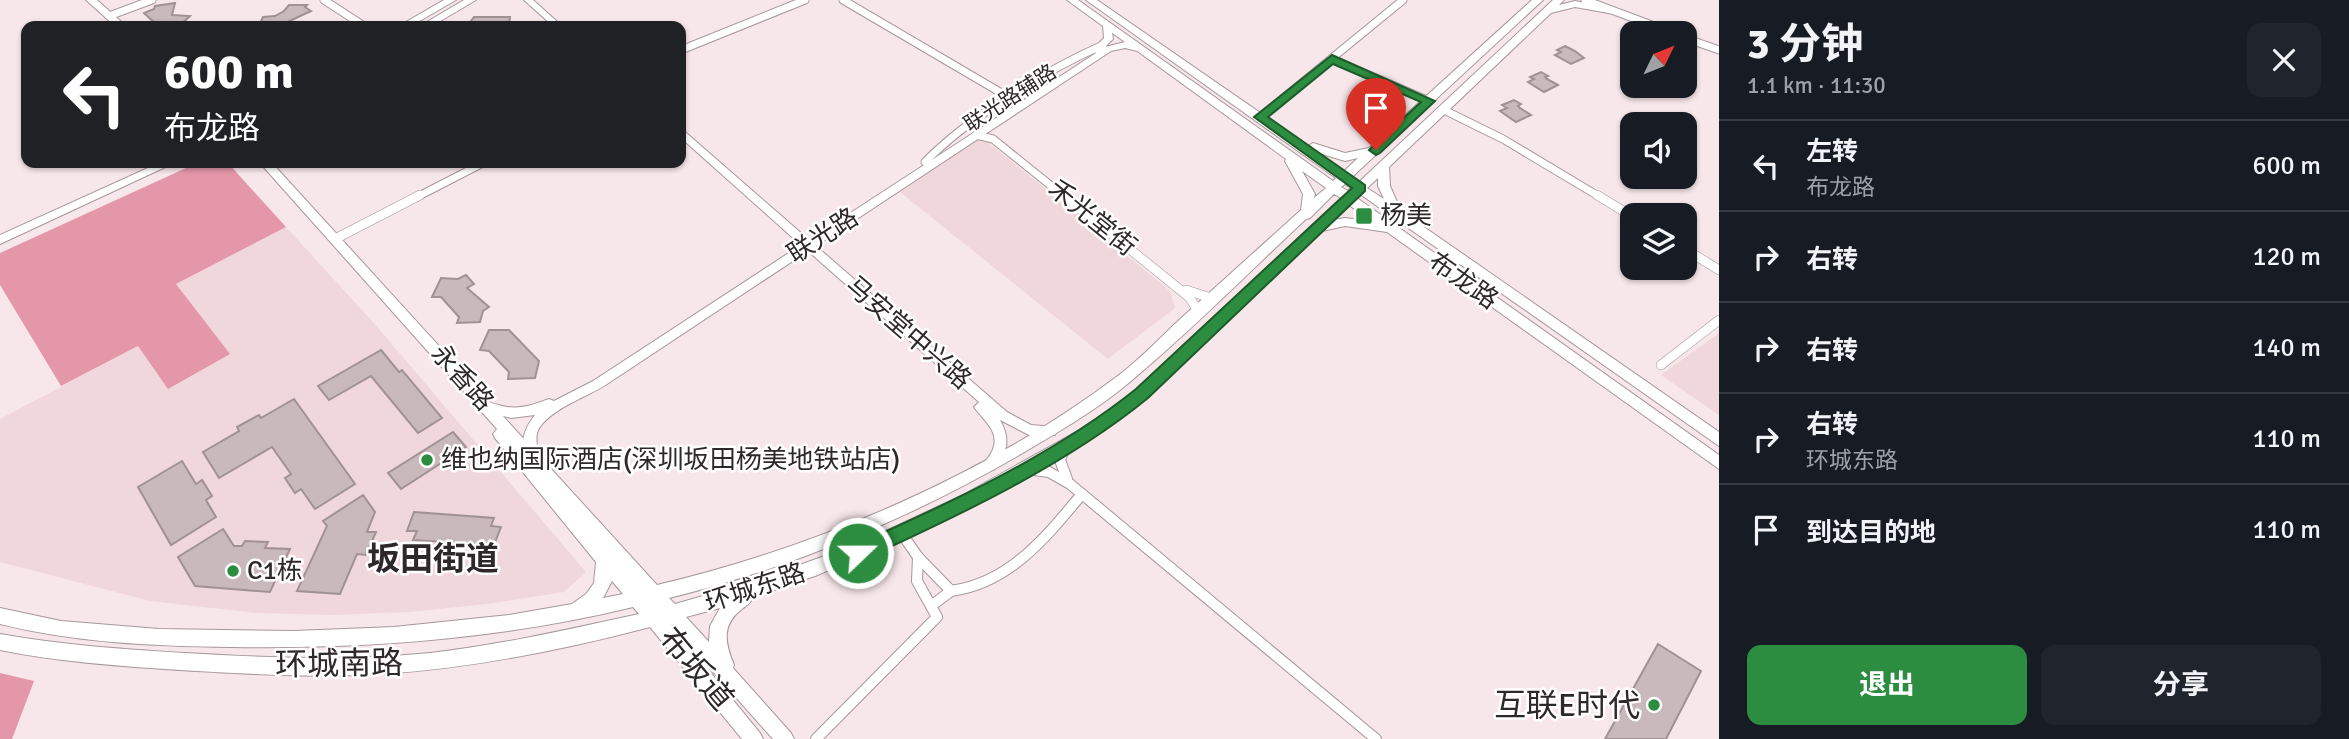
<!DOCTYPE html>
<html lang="zh">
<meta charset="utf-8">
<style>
body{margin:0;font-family:Signika,"Noto Sans SC",sans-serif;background:#20242c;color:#f1f3f6;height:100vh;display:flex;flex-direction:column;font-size:26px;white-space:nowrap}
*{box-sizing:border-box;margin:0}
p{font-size:23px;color:#9ea1a6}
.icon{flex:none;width:38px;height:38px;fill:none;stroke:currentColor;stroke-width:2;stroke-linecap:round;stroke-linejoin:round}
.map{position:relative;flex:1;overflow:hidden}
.side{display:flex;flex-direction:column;background:#171b24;width:630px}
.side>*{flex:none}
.banner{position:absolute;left:21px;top:21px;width:665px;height:147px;border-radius:14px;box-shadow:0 2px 5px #0004;background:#202124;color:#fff;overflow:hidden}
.needle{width:46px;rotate:47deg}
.controls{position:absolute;left:1620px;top:21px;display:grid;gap:14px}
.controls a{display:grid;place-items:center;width:77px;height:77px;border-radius:14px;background:#171b24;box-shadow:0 2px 5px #0004;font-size:35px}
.pin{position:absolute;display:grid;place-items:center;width:60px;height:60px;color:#fff;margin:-72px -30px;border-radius:50% 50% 50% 0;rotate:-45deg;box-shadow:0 0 7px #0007}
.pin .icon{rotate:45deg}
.me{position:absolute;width:77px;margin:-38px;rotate:68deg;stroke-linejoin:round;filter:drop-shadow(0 0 5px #0008)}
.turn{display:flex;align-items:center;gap:24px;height:147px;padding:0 28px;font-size:32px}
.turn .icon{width:91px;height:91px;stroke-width:2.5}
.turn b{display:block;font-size:49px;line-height:60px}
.round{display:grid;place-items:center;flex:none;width:74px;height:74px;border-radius:14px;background:#20242c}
.head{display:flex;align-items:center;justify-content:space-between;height:119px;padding:0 28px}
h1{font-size:42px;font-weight:700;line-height:52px}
.button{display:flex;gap:14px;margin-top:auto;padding:14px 28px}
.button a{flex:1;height:80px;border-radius:14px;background:#2c8d40;color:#fff;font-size:28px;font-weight:700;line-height:80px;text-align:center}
.button a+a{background:#20242c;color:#f1f3f6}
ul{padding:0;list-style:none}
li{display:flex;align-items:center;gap:21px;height:91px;padding:0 28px;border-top:2px solid #363941}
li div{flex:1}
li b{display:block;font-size:26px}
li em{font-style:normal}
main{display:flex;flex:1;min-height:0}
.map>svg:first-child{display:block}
</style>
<main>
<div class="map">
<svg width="1719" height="739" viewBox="0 0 1719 739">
<rect width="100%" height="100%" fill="#f8e7ea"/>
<g fill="#f0d7dc">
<path d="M976 140 989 143 1170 291 1175 308 1108 359 900 192Z"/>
<path d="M286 227 373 322 586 572 564 592 487 604 410 612 333 615 257 613 150 601 0 562V419L138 346 230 355 176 284Z"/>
<path d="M1719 333V415L1661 375Z"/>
</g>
<g fill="#e397a9">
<path d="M197 163H228L286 227 176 284 230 354 168 389 138 346 61 386 0 285V253Z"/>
<path d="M0 673 34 681 12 739H0Z"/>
</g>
<g fill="#c9b9bc" stroke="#a09194" stroke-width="2">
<path d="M175 3 172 15 190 16 179 26H158L144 13 154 9 155 6Z"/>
<path d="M289 5H307L305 7 311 11 279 26H259L263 17 275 16 284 11Z"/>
<path d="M474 17H510L509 25H468Z"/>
<path d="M1565 46 1575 51 1584 58 1571 64 1555 55 1561 52 1557 50Z"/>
<path d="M1541 72 1548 76 1545 77 1547 79 1558 85 1544 92 1528 82 1534 79 1530 77Z"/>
<path d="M1514 100 1521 104 1518 106 1520 108 1531 115 1516 122 1500 111 1507 108 1502 105Z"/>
<path d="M466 275 474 284 467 288 489 307 483 311 480 322 457 323 459 317 441 297H432L441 278 458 279Z"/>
<path d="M489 330H509L539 361 535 378 508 379 509 372 489 351 480 350Z"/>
<path d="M381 350 399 372 402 370 442 418 418 433 371 376 329 400 318 386Z"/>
<path d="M294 399 355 484 315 509 301 489 295 493 285 478 291 474 272 447 219 478 203 452 239 431 237 427 259 415 261 418Z"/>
<path d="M453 432 466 447 401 489 388 473Z"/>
<path d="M182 461 196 484 202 480 212 496 206 500 216 517 171 545 138 487Z"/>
<path d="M363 495 375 512 367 532H376L366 555 357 554 340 594 297 591 327 526 323 521Z"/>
<path d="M414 512 494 518 491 526 501 527 494 545 413 540 417 531H407Z"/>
<path d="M223 529 234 546H242L245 541 268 542 265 548 290 549 270 592 195 586 178 557Z"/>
<path d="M1658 644 1701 671 1666 739H1605Z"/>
</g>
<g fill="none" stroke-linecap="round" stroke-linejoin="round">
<defs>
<g id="street-far2">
<path d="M324 0 364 26"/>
<path d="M843 0 1010 98"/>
<path d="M1585 0 1673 33"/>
<path d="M109 16 152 0"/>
<path d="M1685 38 1719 50"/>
<path d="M681 50 805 0"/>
<path d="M1332 59 1429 101"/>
<path d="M1444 110 1503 139 1600 197"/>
<path d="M1260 117 1403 0"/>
<path d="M976 135 993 139 1065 197"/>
<path d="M925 162C968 118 1046 70 1103 45"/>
<path d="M417 197 483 163"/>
</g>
<g id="street-far1">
<path d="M1063 195 1189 297 1199 312"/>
<path d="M1597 195 1633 217"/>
<path d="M335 239 420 195"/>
<path d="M1685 249 1719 270"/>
<path d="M1186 290 1214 299"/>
<path d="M1661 365 1719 320"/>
</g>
<g id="street">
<path d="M1065 446 1060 460 1067 479"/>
<path d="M1026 469 1049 472 1070 484 1376 739"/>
<path d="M902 534 918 557"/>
<path d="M931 606 951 591"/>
<path d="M816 739 937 617 917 581 918 557 951 591C1010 583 1046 537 1082 494"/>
</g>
<g id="secondary">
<path d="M524 0H533L562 26H553Z"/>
<path d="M1107 22 1111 25 1113 39 1105 47 1125 42 1146 49V53L1125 48 1111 51 816 246 1007 412 1031 425 1055 427 1056 431 1055 435H1029L1000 420C1011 439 1007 453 995 469L990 471 985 469 983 465C986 460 991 455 993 449 1000 431 983 420 974 407L979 402 808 251C741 295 674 340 607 384 587 397 560 405 543 423 531 436 540 445 536 458L531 460 526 458C520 441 524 429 535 415L511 418 484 411 482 407 484 403C492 402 499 406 507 407 523 409 535 404 549 399L554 401 593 381 801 245 681 138V130L684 131 809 240 1096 53 1092 50 1104 38 1103 25Z"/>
</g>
<g id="primary">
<path d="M86 0H97L126 26H115Z"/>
<path d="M444 0H456L411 26H399Z"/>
<path d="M464 0H476L432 26H420Z"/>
<path d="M1067 0H1078L1333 181 1336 178 1086 0H1097L1308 146 1313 143 1345 153 1369 148 1532 0H1543L1352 177 1359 182 1553 0H1564L1559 5 1575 1 1617 9 1619 11 1614 14 1575 7 1551 13 1389 167 1390 186 1401 211 1719 432V446L1360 194 1357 198 1719 455V469L1387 232 1345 226 1322 231 1136 407 1096 435 974 505 922 531 815 576 753 597C750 604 747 605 742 609 721 625 725 643 734 665L733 668 791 733 794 739H773L669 622 760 733 763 739H742L650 627C563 650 472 668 382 674 315 678 247 674 180 670 120 666 59 662 0 650V634C61 645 123 649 185 653 267 658 348 661 430 653 500 645 570 629 639 614L633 607C502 639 367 649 232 647 154 646 76 643 0 624V608L61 621 159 629 294 631 394 627 509 615 572 604 586 594 594 583 596 562 495 438 493 434 497 429 260 163H272L657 585C818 547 987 475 1119 375 1140 359 1159 339 1178 321 1219 284 1260 247 1301 210L1303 194 1285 161 1286 159ZM1316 152 1345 161 1358 158 1344 171ZM1302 171 1326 188 1314 198 1315 194ZM1378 178V186L1384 199 1367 188ZM1345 184 1351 188 1348 191 1341 187ZM1334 194 1341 198 1126 399 1085 427 963 495 858 544 755 581 675 604 669 598C791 568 908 519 1016 457 1055 434 1097 410 1131 381 1192 330 1248 273 1306 219L1310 218ZM1349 205 1373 222 1345 218 1333 220ZM612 581 623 594 603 598ZM720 608 710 626 709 642 686 617Z"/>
<path d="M159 163H174L0 244V235Z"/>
</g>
</defs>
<use href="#street-far2" stroke="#a6979a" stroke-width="9"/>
<use href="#street-far1" stroke="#a6979a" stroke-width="10"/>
<use href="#street" stroke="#a6979a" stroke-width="12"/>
<use href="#secondary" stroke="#a6979a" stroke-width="2"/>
<use href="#primary" stroke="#a6979a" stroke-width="2"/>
<use href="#street-far2" stroke="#fff" stroke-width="7"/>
<use href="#street-far1" stroke="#fff" stroke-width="9"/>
<use href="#street" stroke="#fff" stroke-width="10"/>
<use href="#secondary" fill="#fff" fill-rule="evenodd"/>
<use href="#primary" fill="#fff" fill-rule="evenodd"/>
</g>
<path fill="#2c8d40" stroke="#1d5c2a" stroke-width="2" d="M1332 55 1435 101 1380 153 1376 155 1369 150 1371 148 1421 102 1333 64 1268 117 1365 185V191L1148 398C1066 465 960 515 864 559L858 561 851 559 849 553 851 547C948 504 1054 455 1136 389L1352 188 1254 117Z"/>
<g fill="#2c8d40" stroke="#fff" stroke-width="2.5">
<rect x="1355" y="207" width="18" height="18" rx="3.5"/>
<circle cx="427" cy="460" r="7"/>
<circle cx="233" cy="571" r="7"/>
<circle cx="1654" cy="705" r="7"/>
</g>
<g text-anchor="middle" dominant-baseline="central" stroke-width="5" stroke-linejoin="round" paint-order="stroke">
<g font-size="21" fill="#2f282a" stroke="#fff">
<text transform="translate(1010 98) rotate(-33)">联光路辅路</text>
</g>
<g font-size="26" fill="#2f282a" stroke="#fff" text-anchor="start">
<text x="1380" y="216">杨美</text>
<text x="441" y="460">维也纳国际酒店(深圳坂田杨美地铁站店)</text>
<text x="247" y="571">C1栋</text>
</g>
<g font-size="26" fill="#2f282a" stroke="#fff">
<text transform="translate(1092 218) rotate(39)">禾光堂街</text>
<text transform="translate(823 236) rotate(-33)">联光路</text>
<text transform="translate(1463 281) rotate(35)">布龙路</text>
<text transform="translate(908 333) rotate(41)">马安堂中兴路</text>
<text transform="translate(462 378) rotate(48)">永香路</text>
<text transform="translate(755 588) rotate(-18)">环城东路</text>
</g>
<g font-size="32" fill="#2f282a" stroke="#fff">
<text transform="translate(339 664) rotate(-1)">环城南路</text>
<text transform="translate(696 669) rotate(50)">布坂道</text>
</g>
<g font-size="32" fill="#2f282a" stroke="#fff" text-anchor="end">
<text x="1640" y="705">互联E时代</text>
</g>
<g font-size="33" font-weight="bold" fill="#2f282a" stroke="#fff">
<text x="433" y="559">坂田街道</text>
</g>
</g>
</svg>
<div class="controls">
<a><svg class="needle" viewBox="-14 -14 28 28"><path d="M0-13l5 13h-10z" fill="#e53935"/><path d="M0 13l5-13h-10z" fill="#9ea1a6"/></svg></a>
<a><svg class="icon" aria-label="sound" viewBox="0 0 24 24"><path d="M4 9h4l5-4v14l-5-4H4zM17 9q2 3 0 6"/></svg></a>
<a><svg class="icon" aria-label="layers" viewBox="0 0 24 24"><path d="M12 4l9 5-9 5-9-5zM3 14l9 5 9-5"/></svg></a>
</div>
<div class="pin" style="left:1376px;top:150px;background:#d93025"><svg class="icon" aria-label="arrive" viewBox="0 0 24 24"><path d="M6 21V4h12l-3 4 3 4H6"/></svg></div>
<svg class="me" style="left:858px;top:553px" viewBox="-20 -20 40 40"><circle r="17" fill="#2c8d40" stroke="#fff" stroke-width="3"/><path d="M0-11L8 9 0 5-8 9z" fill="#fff"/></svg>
<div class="banner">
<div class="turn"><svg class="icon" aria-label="left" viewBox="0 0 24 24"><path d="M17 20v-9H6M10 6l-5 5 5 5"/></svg><div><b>600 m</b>布龙路</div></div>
</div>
</div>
<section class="side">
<div class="head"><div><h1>3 分钟</h1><p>1.1 km · 11:30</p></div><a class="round"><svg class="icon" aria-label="close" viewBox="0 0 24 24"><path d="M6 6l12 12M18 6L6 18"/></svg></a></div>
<ul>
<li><svg class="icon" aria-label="left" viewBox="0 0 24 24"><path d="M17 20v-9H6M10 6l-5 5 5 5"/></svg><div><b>左转</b><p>布龙路</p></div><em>600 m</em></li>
<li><svg class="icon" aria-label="right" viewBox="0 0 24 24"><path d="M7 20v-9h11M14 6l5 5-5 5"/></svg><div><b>右转</b></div><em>120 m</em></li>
<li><svg class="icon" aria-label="right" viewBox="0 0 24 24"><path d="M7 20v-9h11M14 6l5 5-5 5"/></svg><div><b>右转</b></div><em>140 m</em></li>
<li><svg class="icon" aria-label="right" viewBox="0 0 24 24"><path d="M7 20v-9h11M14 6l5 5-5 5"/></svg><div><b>右转</b><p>环城东路</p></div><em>110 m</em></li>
<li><svg class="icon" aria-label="arrive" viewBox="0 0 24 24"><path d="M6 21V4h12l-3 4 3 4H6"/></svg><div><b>到达目的地</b></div><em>110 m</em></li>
</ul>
<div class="button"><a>退出</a><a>分享</a></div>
</section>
</main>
